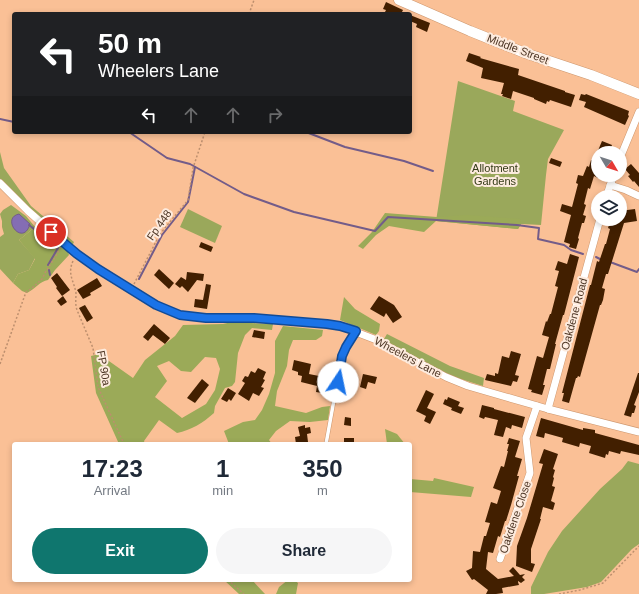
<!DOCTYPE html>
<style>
body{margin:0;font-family:Arial,sans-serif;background:#f6f6f7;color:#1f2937;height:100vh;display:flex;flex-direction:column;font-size:15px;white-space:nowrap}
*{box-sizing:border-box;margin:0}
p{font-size:13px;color:#747a83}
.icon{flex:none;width:22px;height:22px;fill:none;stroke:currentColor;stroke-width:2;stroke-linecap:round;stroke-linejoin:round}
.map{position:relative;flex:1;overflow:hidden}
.sheet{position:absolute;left:12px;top:442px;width:400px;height:140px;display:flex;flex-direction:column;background:#fff;border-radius:4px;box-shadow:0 2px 6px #0003}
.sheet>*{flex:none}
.top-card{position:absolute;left:12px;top:12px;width:400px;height:122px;border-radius:4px;box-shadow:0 2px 6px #0003;background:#202124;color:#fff;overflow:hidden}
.needle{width:26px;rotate:129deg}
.controls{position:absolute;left:591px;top:146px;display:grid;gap:8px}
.controls a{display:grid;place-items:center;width:36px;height:36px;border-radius:50%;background:#fff;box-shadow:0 2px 6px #0003;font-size:20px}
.pin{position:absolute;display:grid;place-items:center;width:34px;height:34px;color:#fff;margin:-17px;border:2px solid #fff;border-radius:50%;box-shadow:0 1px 4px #0007}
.me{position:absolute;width:44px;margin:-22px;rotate:11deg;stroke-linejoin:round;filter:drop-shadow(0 0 3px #0008)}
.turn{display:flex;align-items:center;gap:14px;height:84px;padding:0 20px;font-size:18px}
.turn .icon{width:52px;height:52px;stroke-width:2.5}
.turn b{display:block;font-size:28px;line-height:34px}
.lanes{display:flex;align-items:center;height:38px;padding:0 20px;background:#0003;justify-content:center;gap:20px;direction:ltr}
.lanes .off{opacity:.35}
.eta{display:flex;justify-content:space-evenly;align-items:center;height:68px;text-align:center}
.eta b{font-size:24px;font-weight:700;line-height:28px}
.primary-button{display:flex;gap:8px;margin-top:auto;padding:8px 20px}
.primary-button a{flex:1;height:46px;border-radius:24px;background:#0f766e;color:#fff;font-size:16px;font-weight:700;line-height:46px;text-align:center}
.primary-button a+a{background:#f6f6f7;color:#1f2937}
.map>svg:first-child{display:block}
</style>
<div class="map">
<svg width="639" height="594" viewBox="0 0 639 594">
<rect width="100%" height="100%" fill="#fac096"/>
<g fill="#9aa85b">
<path d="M458 81 515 101 513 111 564 130 548 159 546 175 541 225 521 224 518 229 436 221Z"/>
<path d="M0 152 4 168 31 206 74 242 72 246 20 199 0 179Z"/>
<path d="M11 205 26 216 35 227 19 240 35 258 29 270 18 274 13 283 0 269V237L4 234 2 227V221L0 214 3 210Z"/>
<path d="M188 209 222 226 215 243 180 227Z"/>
<path d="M387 334 450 366 484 378 483 386 448 375 387 342 384 339Z"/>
<path d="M628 461 639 464V544L632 549 601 582 587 587 544 594H531V587L548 552 562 531 600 489 622 469Z"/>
</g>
<g fill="#9baa58" fill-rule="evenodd">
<path d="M385 213 437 217 467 215 520 219 521 224 518 229 436 221 424 232 389 226 376 235 363 249 358 246 372 232Z"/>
<path d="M35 227 68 252 69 255 55 270 48 280C40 281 35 289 27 293L22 291 13 283 18 274 29 270 35 259 19 240Z"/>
<path d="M344 297 355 309 380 324 379 331 376 335 340 320Z"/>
<path d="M236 321 251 323 273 324 272 330 252 328 245 335 238 353 235 382 232 386 225 388 215 406 214 413C203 423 191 430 177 433L159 420 144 441 145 444H119L96 393 91 356 99 354 133 378 145 360 175 336 183 325 223 324ZM205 357 216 358 220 369 215 390 206 404 182 418 155 397 167 381 157 366 169 361 181 371 191 372Z"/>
<path d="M283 326 323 330 322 336 316 340H293L289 350 287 366 277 391 275 406 306 413 322 407 330 406 328 420 310 422 290 421 276 431 269 440 272 444H229L224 431 243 422 255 420 262 410 269 394 275 373V341Z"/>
<path d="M385 429 397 434 405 444H387Z"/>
<path d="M434 478 474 487 471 497 410 492V479L433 481Z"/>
<path d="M224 580H252L265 594H239Z"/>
<path d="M288 580H294L298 583 296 594H276L279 587Z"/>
</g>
<path fill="#846db4" stroke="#735c89" d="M19 214 30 224C23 248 0 218 19 214Z"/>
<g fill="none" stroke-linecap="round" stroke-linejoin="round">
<g stroke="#735c89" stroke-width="2">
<path d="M0 119 14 122"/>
<path d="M129 132 167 158 190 164 244 194 294 212 375 231 388 217 517 225 539 228 538 239 564 245 571 250 583 254"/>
<path d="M306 132 345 147 404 161 433 171"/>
<path d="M29 225 58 248 48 265"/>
<path d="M596 257 602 260"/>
<path d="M610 262 637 272 639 269"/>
<path d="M49 270 50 275"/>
<path d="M139 279 162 235 188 202 195 167"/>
</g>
</g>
<g fill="#421f00">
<path d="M386 2 403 10 401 14H384L386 10 383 9Z"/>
<path d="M410 15 430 23 427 32 416 27 417 24 410 21Z"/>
<path d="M469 53 481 57 480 58 519 69 518 75 565 91V92L575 95 571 107 550 100 549 102 547 101 546 104 534 99V98L513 91 511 99 502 96 503 94H501L504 83 481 78 483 68 466 61Z"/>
<path d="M581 94 585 95 586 94 629 111 628 115 629 116 625 125 584 107 586 102 579 100Z"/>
<path d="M602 141 612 145 609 153H597Z"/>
<path d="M551 158 562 162 560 167 549 163Z"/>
<path d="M591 160 598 163V178L594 176 590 189 588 188 584 204 586 205 583 215 586 216 584 223H582L578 238 579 239 576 249 569 247 570 244 564 242 571 215 560 211 562 204 572 207 578 184 576 183 578 175 583 176 587 166 589 167Z"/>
<path d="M631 164 639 173V187L634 181 633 182 628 176 630 175 625 169Z"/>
<path d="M635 209 637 221 624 223 608 274H606L602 288 605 289 603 300 601 305H600L580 377 578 376 577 378H576L569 403 562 401 564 393H562L590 285H591L597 261 599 262 605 244H606L610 229 608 228 611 219H620V211Z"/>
<path d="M201 242 213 247 211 252 199 247Z"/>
<path d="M570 254 579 257 564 315H563L555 344H556L550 369H547L543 385H545L542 395 531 392 532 390 528 389 537 356 543 358 549 337 542 335 546 321 547 322 550 314H551L558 287 555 286 559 271 555 270 558 261 567 264Z"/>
<path d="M159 269 174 283 169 289 154 275Z"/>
<path d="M187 272 204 274 203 281 197 280 188 292 182 286 180 288 175 284 181 277 186 280Z"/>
<path d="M57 273 70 290 62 296 56 288 57 287 51 278Z"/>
<path d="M97 278 102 286 90 293 91 295 83 299 77 290Z"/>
<path d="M206 284 211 285 207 309 194 307 195 299 203 300Z"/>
<path d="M63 296 67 302 61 306 57 301Z"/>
<path d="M379 296 394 305 402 317 393 323 386 313 384 317 370 309Z"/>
<path d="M85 305 93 318 87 322 79 308Z"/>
<path d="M154 324 170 338 165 344 153 335 148 341 143 337Z"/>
<path d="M254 330 265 332 264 339 252 337Z"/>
<path d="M511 351 521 354 515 375 519 376 517 382 513 381 511 386 485 380 487 374 495 376V373L498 374 502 356 509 358Z"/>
<path d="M294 360 311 364 309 374 329 378 327 386H329L328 394 316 392 317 386 301 382 302 376 298 375V372L292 370Z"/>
<path d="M258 368 266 372 263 379 265 380 261 387 264 388 259 396 253 393 249 401 238 394 245 383 242 381 245 376 248 377 251 371 255 373Z"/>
<path d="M638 373H639V392L634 405 636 406 634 413H632L631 417 624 415Z"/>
<path d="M363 374 377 377 375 384 368 382 366 389 360 387Z"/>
<path d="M202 379 209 385 195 403 187 398Z"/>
<path d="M228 388 236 393 231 401 229 399 227 402 221 399Z"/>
<path d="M426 390 434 394 427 408 436 412 430 424 424 421 426 416 416 411Z"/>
<path d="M448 397 460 402 458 406 464 408 461 414 451 410 452 408 443 404 445 399 447 400Z"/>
<path d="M482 405 494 408V409L525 417 522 428 512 425 511 429 506 427 503 437 494 435 498 420 485 417 484 419 479 417Z"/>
<path d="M345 417 351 418V426L344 425Z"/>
<path d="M541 418 583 430V428L595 430V433L639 445V455L621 451 620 454 609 451 608 455 606 454 605 458 589 453 591 446 580 443 579 447 562 442 563 438 545 433 544 438 536 436Z"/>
<path d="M305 425V428L310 427 311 433 307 434 308 442H306V444H296L295 437 300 436 298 427Z"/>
<rect x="344" y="438" width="10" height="6"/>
<path d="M509 438 520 441 515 457 522 459 517 476H519L511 505 506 521H505L500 537 498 536 493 553 488 552 486 569 498 579 514 576 509 571 513 567 520 575 525 574 522 577 525 580 521 583 518 581V582L519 585 502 588 503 593 496 594H486L488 590 474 579 472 580 466 571 472 568 473 551 480 552 484 536H486L490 523 485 522 491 502 497 504 501 491 493 488 501 466 504 467 508 451H507L509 444H507Z"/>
<path d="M544 449 558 454 553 469 555 470 553 477 554 478 552 486 555 487 551 501 555 503 553 510 543 507 540 519H541L531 549V563L535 564 532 572 516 566 517 546 527 518 543 464 539 463Z"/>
</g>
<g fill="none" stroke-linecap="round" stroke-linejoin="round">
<defs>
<path id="lane" d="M326 444 342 356 346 347 355 332"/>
<g id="street">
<path d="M620 158 639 112"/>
<path d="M0 183 28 211 77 254 98 269 156 305 180 315 206 318H254L327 324 340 326 374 339 446 377 468 386 548 409 639 432"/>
<path d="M610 185 626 190 639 196"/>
<path d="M606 197 614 175"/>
<path d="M548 409 600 219"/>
<path d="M500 559 530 473 526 438 537 406"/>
</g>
<path id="secondary" d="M399 0 470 31 525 53 591 75 639 94"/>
</defs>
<use href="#lane" stroke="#cd966d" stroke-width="4.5"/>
<use href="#street" stroke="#cd966d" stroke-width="8"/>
<use href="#secondary" stroke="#cd966d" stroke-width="11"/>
<g stroke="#bd8f6e" stroke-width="1.5" stroke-dasharray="2 2" stroke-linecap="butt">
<path d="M249 14 254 0"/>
<path d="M73 261C67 274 74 281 76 293 76 299 75 304 77 310L93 348 98 387 124 444"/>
<path d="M134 284 160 234 188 200 193 168 205 132"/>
<path d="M0 364 26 292 31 289 42 279 46 271 56 256 60 248"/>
<path d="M228 580 244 594"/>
<path d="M559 594 580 590 603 583 639 546"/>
</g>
<use href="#lane" stroke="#fff" stroke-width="3.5"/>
<use href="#street" stroke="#fff" stroke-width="7"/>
<use href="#secondary" stroke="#fff" stroke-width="10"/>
</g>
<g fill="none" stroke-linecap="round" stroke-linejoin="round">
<defs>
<path id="route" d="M51 232 77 254 98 269 156 305 180 315 206 318H254L327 324 340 326 356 331 346 347 342 356 338 382"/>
</defs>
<use href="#route" stroke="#114b97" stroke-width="10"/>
<use href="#route" stroke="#1a73e8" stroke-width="7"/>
</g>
<g text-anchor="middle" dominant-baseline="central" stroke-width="4" stroke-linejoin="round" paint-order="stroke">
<g font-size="11" fill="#4c3524" stroke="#fdebde">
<text transform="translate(518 49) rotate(21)">Middle Street</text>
<text transform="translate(159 225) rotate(-55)">Fp 448</text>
<text transform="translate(574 314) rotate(-75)">Oakdene Road</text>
<text transform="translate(408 357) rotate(28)">Wheelers Lane</text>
<text transform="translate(104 368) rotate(80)">FP 90a</text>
<text transform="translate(515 517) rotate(-71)">Oakdene Close</text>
</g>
<g font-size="11" fill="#343b17" stroke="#fdebde">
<text x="495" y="168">Allotment<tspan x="495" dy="13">Gardens</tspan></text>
</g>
</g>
</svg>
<div class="controls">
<a><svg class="needle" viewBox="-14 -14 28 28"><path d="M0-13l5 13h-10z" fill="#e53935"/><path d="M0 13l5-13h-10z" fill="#747a83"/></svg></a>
<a><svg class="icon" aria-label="layers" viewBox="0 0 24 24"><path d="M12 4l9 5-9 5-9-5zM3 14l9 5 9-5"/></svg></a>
</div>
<div class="pin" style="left:51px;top:232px;background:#d93025"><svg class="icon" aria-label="arrive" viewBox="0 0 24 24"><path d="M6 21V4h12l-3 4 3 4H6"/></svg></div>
<svg class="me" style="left:338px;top:382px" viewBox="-20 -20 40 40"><circle r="19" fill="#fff"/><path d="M0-13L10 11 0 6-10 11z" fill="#1a73e8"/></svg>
<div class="top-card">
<div class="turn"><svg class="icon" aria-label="left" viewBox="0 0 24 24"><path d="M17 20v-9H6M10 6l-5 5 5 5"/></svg><div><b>50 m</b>Wheelers Lane</div></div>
<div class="lanes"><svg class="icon" aria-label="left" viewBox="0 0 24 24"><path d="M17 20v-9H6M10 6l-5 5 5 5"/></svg><svg class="icon off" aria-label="ahead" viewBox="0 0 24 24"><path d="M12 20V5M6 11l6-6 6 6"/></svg><svg class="icon off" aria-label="ahead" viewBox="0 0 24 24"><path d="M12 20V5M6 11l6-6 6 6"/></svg><svg class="icon off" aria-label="right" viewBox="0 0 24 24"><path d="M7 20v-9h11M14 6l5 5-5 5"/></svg></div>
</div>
<section class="sheet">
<div class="eta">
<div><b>17:23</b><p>Arrival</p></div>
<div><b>1</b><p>min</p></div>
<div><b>350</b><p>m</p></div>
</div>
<div class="primary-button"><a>Exit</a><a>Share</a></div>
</section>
</div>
